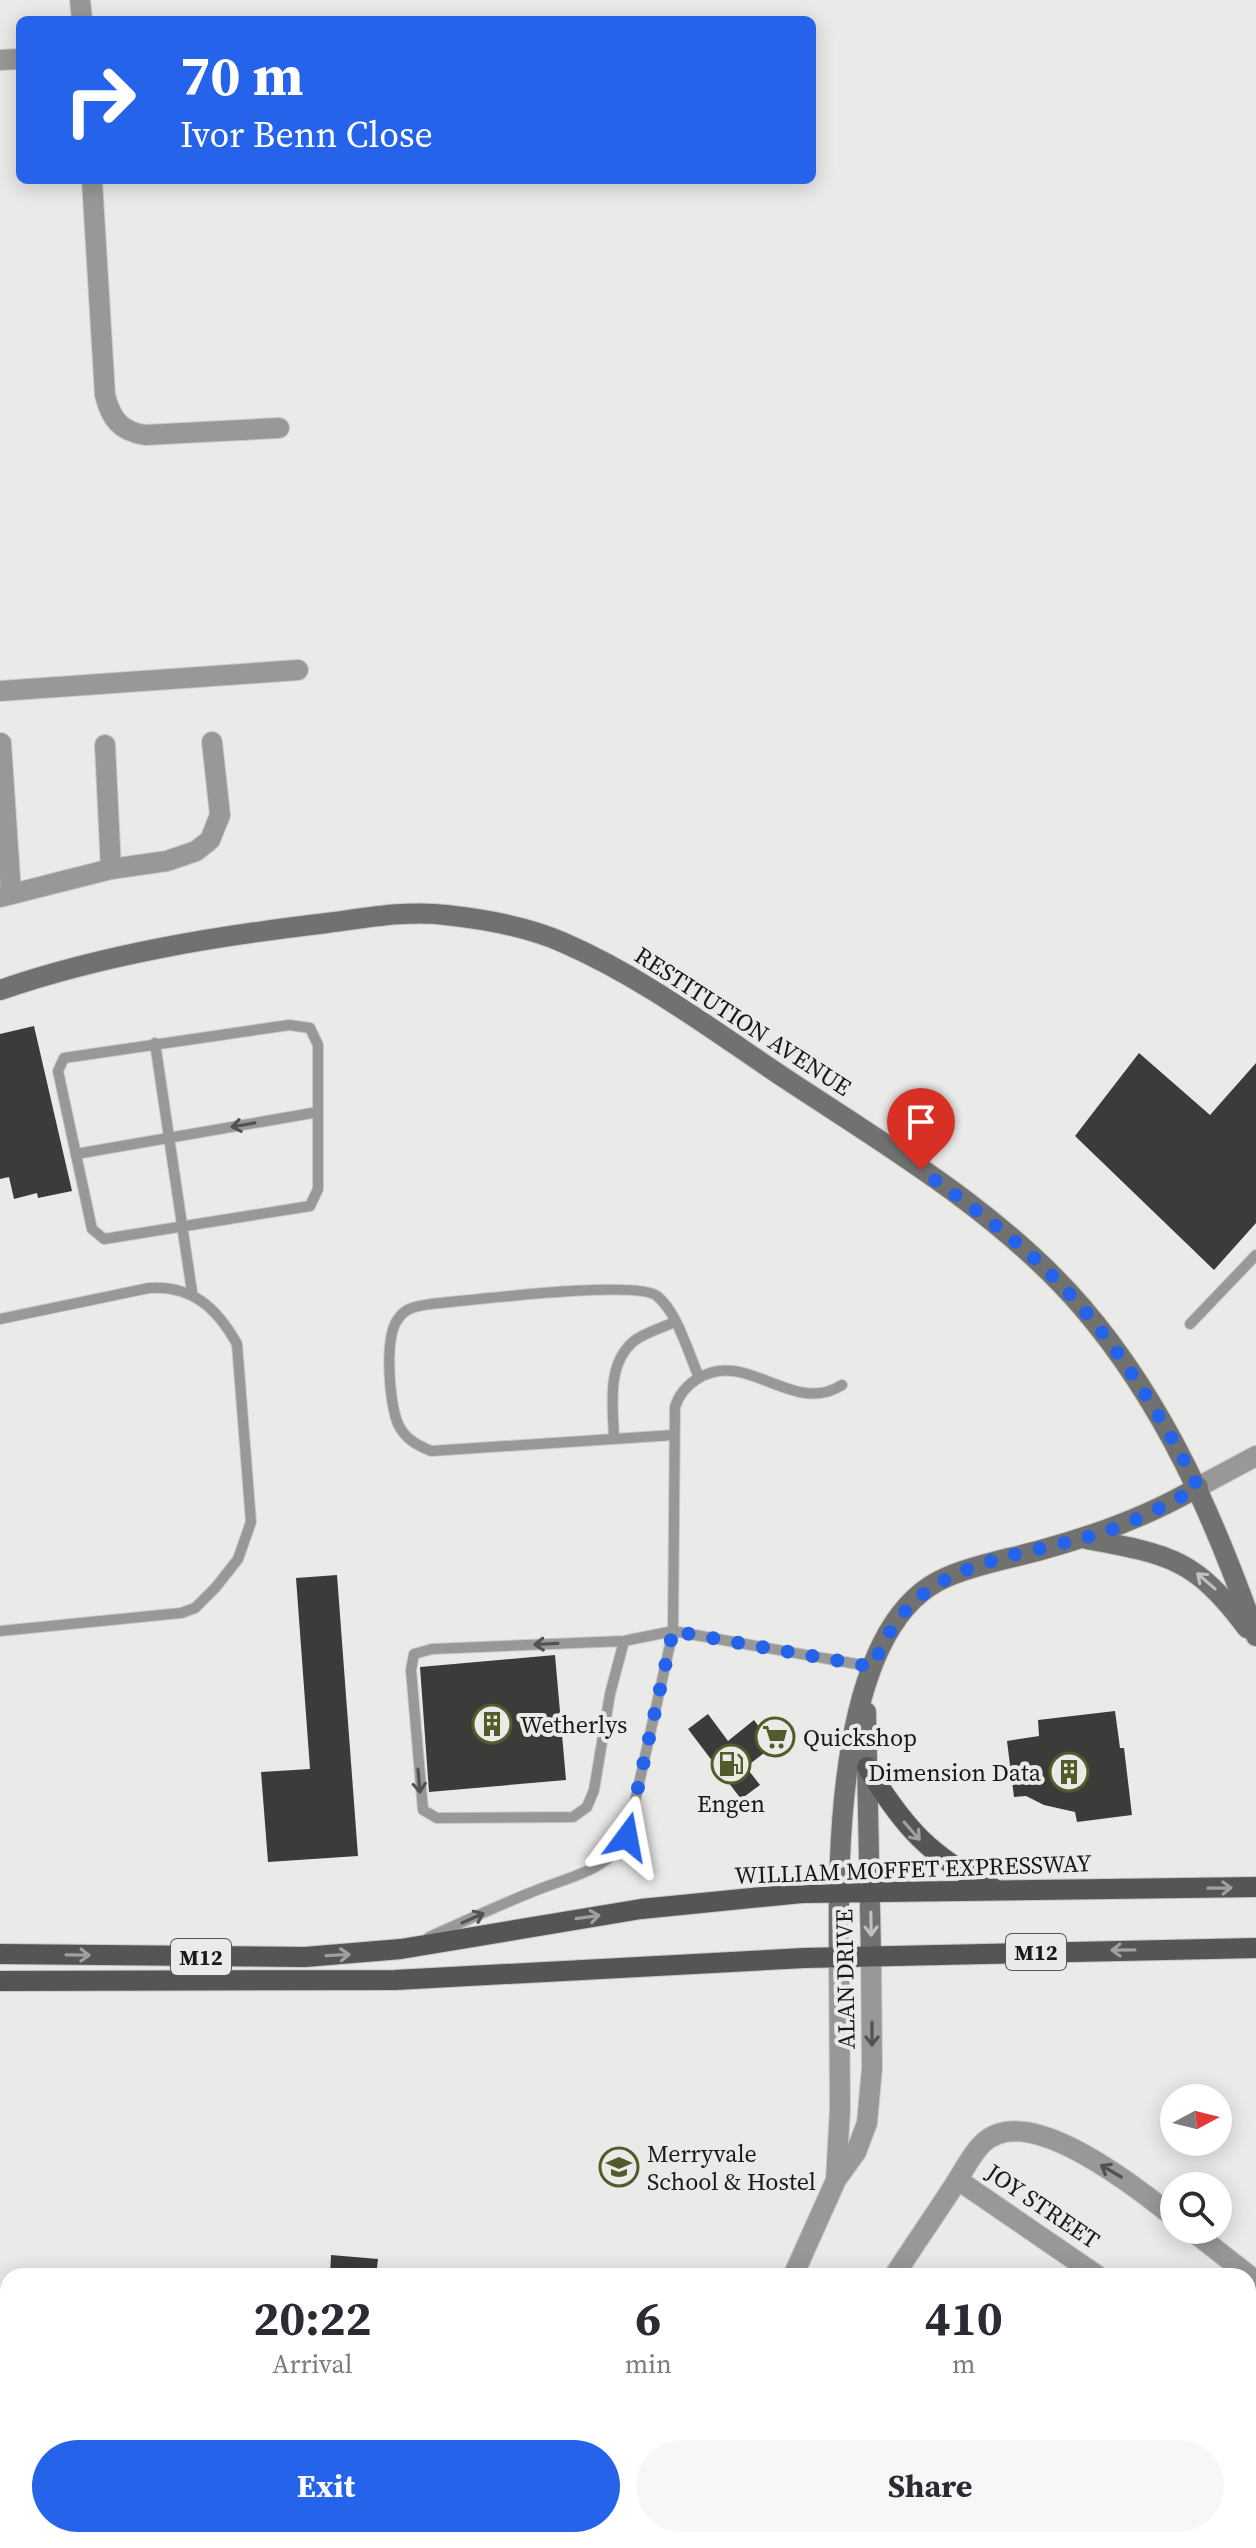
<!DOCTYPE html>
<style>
body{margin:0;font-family:"Source Serif 4",serif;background:#f7f7f7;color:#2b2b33;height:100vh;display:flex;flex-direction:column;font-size:30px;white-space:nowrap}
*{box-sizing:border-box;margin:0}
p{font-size:26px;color:#7c7c81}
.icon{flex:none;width:44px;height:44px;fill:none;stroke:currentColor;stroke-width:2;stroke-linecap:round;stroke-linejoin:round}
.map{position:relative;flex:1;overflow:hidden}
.details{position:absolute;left:0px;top:2268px;width:1256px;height:280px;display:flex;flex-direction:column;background:#fff;border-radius:24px 24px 0 0;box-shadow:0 4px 20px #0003}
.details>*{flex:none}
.top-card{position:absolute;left:16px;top:16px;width:800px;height:168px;border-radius:12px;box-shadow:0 4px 20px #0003;background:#2563eb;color:#fff;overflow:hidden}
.needle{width:52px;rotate:83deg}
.fabs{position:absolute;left:1160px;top:2084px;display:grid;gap:16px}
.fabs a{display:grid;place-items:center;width:72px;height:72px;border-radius:50%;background:#fff;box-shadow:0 4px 20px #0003;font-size:40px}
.pin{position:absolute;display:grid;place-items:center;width:68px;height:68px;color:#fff;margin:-82px -34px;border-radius:50% 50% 50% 0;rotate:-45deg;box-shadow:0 0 8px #0007}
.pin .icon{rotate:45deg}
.me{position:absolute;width:88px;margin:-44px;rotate:13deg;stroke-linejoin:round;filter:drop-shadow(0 0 6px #0008)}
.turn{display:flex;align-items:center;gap:28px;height:168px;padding:0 32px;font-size:36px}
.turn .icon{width:104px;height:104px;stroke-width:2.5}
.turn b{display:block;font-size:56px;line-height:68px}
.eta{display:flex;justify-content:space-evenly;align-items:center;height:136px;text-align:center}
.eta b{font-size:48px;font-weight:700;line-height:56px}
.action{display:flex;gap:16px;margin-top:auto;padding:16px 32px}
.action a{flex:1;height:92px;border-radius:48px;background:#2563eb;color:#fff;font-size:32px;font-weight:700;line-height:92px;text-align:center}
.action a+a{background:#f7f7f7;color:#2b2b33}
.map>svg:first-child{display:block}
</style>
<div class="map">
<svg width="1256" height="2548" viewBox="0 0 1256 2548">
<rect width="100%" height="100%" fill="#eaebe8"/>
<g fill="#3b3c39">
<path d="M34 1026 72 1191 38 1198 37 1193 14 1199 9 1177 0 1179V1034Z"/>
<path d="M1139 1053 1210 1115 1256 1063V1223L1214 1270 1075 1136Z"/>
<path d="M337 1575 358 1856 268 1862 261 1772 310 1769 296 1578Z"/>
<path d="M555 1655 566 1780 429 1792 420 1667Z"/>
<path d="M1115 1711 1120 1748H1124L1132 1815 1077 1822 1075 1812 1044 1805 1026 1796 1014 1797 1007 1741 1039 1736 1038 1720Z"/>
<path d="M708 1714 728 1741 754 1720 773 1746 746 1767 760 1785 741 1799 688 1729Z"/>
<path d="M331 2255 378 2259 376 2276H330Z"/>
</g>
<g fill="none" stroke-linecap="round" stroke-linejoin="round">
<defs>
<g id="lane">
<path d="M289 1025 310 1028 318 1045V1189L310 1206 104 1239 92 1229 58 1071 64 1058Z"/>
<path d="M155 1043 192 1292"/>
<path d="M76 1154 318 1112"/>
<path d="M0 1319 149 1288C192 1285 217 1308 237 1344L251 1522 238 1559 216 1587 195 1608 181 1613 0 1631"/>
<path d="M1190 1324 1256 1255"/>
<path d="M674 1435 431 1451C417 1445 405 1439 398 1424 389 1403 384 1337 398 1319 406 1307 418 1306 431 1304 467 1301 636 1279 657 1296 678 1313 688 1353 699 1377"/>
<path d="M614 1439C613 1407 606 1364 634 1341 644 1333 662 1328 674 1322"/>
<path d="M624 1641 610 1694 594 1790 587 1807 573 1817 437 1818 423 1810 411 1670 414 1654 432 1649 624 1641 673 1631 873 1667"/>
<path d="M429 1937C463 1922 497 1906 532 1892 567 1877 605 1873 627 1837L673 1631 675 1407C679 1394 686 1386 697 1379 747 1347 792 1417 842 1385"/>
</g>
<g id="street">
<path d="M80 0 82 20"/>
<path d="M0 60 20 59"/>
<path d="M92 180 105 395C111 419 120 431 145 435L279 428"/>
<path d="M0 691 298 670"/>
<path d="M1 743 11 893"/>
<path d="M105 745 111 869"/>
<path d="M0 897 111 869 167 861 196 851 210 840 220 815 212 742"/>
<path d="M1198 1487 1256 1456"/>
<path d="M836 2180 840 2109 839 1957"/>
<path d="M958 2180 1098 2276"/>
<path d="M1191 2230 1256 2281"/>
<path d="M793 2276 836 2180 856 2152 867 2123 872 2068 871 1956"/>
<path d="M894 2276C914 2245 935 2215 955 2184 963 2172 971 2155 982 2144 1027 2098 1137 2189 1174 2217"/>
<path d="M0 2381 8 2403V2438"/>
<path d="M9 2540V2548"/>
<path d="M918 2540 919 2548"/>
<path d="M1167 2540 1169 2548"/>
<path d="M668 2548 671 2540"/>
</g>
<g id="secondary">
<path d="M0 990C105 954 217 936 327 923 366 918 407 910 446 915 483 919 528 927 562 942 643 977 714 1031 786 1079 889 1147 1001 1213 1082 1307 1165 1404 1214 1517 1256 1636"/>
<path d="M1086 1539C1168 1554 1195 1558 1247 1628"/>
<path d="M866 1712 871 1956"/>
<path d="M839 1957C838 1857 836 1623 947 1577 977 1564 1009 1559 1041 1550 1096 1535 1149 1516 1198 1487"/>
</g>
<g id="primary">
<path d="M867 1767C903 1826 930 1857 993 1888"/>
<path d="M0 1954 305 1957 401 1949 641 1909 802 1893 1256 1887"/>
<path d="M0 1981 395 1980 804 1958 1256 1948"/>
</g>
</defs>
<use href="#lane" stroke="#c9c9c7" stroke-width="12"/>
<use href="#street" stroke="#c9c9c7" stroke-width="22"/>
<use href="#secondary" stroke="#c9c9c7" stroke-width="22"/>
<use href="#primary" stroke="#c9c9c7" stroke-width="22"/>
<use href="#lane" stroke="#989897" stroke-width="10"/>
<use href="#street" stroke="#989897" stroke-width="20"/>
<use href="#secondary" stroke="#71716f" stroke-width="20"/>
<use href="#primary" stroke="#555653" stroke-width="20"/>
</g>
<defs><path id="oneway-shaft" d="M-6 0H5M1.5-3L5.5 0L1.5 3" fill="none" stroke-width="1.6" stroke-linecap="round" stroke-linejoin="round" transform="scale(2)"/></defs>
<g stroke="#525251">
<use href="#oneway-shaft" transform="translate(243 1125) rotate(170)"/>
<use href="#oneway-shaft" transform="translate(546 1644) rotate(177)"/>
<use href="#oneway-shaft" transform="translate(419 1781) rotate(85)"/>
<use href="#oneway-shaft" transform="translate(473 1918) rotate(-24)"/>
<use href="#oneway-shaft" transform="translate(872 2034) rotate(90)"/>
<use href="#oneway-shaft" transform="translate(1111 2171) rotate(-150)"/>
</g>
<g stroke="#c0c0be">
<use href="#oneway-shaft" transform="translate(1206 1581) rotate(-139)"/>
<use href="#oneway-shaft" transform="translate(871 1924) rotate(89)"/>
</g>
<g stroke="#a0a09e">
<use href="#oneway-shaft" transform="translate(912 1831) rotate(49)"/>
<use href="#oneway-shaft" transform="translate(1220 1888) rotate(-1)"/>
<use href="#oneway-shaft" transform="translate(588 1917) rotate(-8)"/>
<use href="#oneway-shaft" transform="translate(1123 1950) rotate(179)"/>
<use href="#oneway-shaft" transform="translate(78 1955) rotate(1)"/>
<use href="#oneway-shaft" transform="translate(338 1955) rotate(-3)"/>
</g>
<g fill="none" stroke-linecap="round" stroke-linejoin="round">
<path stroke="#2563eb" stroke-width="14" stroke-dasharray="0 25.2" d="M627 1837 673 1631 873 1667C913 1559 1002 1562 1098 1534 1132 1523 1168 1505 1198 1487 1155 1404 1105 1324 1036 1260 1000 1227 960 1198 921 1170"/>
</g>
<defs>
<symbol id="building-ring" viewBox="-11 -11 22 22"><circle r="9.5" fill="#eaebe8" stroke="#525b2a" stroke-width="1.5"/><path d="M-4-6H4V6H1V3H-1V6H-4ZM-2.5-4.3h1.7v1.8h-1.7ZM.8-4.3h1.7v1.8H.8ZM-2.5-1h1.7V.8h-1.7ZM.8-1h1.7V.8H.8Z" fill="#525b2a"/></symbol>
<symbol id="supermarket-ring" viewBox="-11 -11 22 22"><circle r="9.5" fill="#eaebe8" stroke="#525b2a" stroke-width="1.5"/><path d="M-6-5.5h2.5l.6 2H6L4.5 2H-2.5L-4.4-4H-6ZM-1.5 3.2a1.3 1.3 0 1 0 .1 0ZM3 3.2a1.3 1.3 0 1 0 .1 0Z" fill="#525b2a"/></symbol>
<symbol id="fuel-ring" viewBox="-11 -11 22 22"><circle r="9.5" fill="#eaebe8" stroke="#525b2a" stroke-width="1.5"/><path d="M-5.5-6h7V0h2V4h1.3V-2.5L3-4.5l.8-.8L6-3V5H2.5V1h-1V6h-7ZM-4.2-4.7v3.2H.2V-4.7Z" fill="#525b2a"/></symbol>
<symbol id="school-ring" viewBox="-11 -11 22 22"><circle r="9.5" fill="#eaebe8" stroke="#525b2a" stroke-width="1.5"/><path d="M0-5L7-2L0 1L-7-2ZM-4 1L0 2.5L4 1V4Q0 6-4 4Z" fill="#525b2a"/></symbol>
</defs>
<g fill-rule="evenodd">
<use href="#building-ring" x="470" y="1702" width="44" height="44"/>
<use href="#supermarket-ring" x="753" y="1715" width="44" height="44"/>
<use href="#fuel-ring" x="709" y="1742" width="44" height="44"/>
<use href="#building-ring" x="1047" y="1750" width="44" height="44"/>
<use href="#school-ring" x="597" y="2145" width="44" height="44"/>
</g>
<g text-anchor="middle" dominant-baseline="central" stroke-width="8" stroke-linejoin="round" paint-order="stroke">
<g fill="#eaebe8" stroke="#585856" stroke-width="2">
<rect x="1006" y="1934" width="60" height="36" rx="6"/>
<rect x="171" y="1939" width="60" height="36" rx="6"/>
</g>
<g font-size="22" font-weight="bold" fill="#191918">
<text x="1036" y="1952">M12</text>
<text x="201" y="1957">M12</text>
</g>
<g font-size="24" fill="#191918" stroke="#eaebe8">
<text transform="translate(743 1021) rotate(33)">RESTITUTION AVENUE</text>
<text transform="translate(913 1869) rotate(-2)">WILLIAM MOFFET EXPRESSWAY</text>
<text transform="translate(845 1979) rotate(-91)">ALAN DRIVE</text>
<text transform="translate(1043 2206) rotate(34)">JOY STREET</text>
</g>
<g font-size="24" fill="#191918" stroke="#eaebe8" text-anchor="start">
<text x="520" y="1724">Wetherlys</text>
<text x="803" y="1737">Quickshop</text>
<text x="1041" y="1772" text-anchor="end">Dimension Data</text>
<text x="731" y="1803" text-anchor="middle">Engen</text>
<text x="647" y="2153">Merryvale<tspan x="647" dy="28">School &amp; Hostel</tspan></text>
</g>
</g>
</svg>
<div class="fabs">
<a><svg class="needle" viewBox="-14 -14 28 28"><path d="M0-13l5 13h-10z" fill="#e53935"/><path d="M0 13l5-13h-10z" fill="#7c7c81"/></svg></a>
<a><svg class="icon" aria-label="search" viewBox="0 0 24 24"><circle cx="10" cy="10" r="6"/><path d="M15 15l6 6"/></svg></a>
</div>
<div class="pin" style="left:921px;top:1170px;background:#d93025"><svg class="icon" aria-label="arrive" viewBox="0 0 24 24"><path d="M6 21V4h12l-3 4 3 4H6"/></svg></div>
<svg class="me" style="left:627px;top:1837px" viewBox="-20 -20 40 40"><path d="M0-17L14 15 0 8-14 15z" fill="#2563eb" stroke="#fff" stroke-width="4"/></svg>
<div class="top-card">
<div class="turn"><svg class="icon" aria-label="right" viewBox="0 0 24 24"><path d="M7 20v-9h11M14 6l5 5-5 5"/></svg><div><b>70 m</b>Ivor Benn Close</div></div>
</div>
<section class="details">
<div class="eta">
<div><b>20:22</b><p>Arrival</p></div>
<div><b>6</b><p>min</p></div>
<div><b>410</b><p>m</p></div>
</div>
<div class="action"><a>Exit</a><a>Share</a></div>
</section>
</div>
